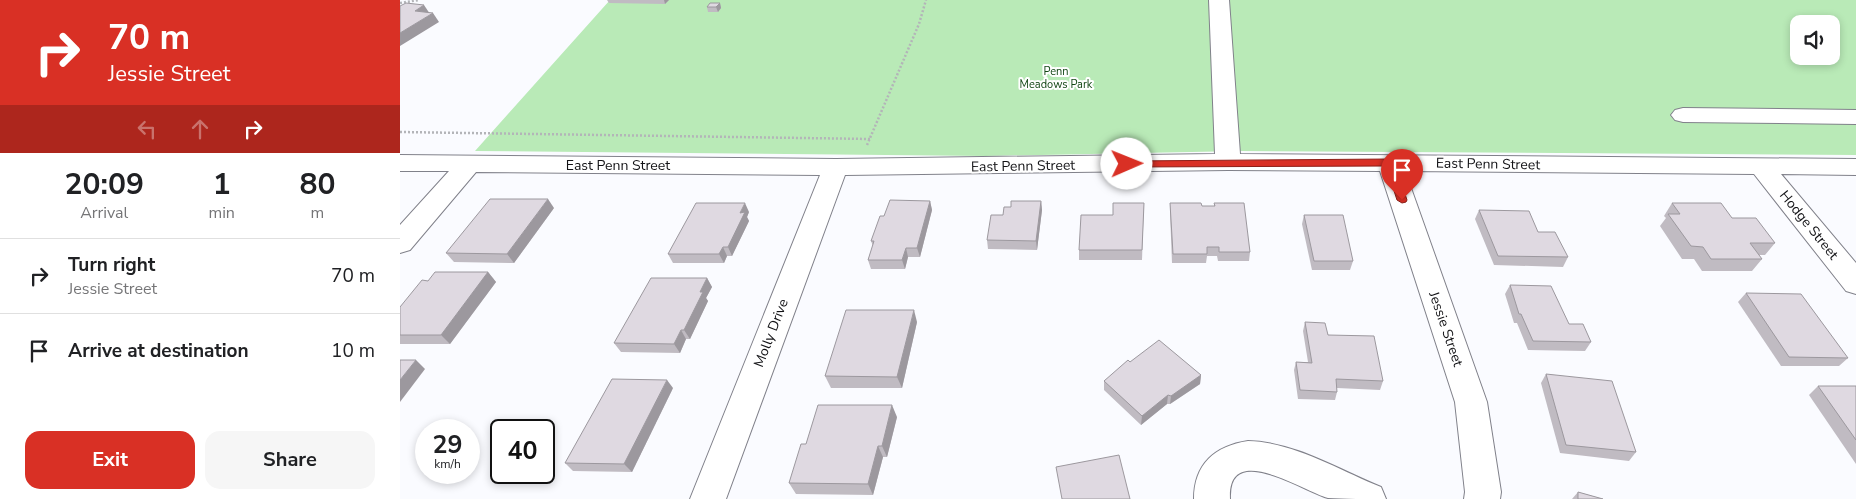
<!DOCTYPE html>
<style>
body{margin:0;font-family:"Nunito Sans",sans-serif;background:#f6f6f6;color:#202124;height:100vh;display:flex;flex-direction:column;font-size:19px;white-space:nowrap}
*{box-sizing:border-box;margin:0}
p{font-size:16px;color:#757577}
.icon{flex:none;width:28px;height:28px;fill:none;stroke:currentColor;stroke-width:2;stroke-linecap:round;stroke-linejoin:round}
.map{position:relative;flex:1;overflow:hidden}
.panel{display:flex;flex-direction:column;background:#fff;width:400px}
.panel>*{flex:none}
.top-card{background:#d93025;color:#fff;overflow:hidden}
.buttons{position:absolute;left:1390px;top:15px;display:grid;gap:10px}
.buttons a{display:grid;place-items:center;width:50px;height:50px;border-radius:10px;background:#fff;box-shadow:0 2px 8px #0003;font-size:25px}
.speed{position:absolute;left:15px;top:419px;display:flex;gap:10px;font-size:25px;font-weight:700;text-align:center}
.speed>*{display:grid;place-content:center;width:65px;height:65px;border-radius:50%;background:#fff;box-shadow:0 2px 8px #0003;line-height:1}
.speed small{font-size:12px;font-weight:400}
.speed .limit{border:2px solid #111;border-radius:8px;background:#fff;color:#111}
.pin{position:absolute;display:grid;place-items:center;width:42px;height:42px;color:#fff;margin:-51px -21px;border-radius:50% 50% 50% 0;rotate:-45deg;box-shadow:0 0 5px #0007}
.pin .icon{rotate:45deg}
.me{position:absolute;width:55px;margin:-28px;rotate:89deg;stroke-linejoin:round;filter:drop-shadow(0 0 4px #0008)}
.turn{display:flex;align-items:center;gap:18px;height:105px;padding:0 25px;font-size:22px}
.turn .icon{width:65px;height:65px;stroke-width:2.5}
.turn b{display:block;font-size:35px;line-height:42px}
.lanes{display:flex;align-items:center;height:48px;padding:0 25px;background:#0003;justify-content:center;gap:25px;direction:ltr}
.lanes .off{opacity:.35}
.eta{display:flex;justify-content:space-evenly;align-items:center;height:85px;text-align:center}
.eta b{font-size:30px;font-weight:700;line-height:35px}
.cta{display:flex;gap:10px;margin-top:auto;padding:10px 25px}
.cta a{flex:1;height:58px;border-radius:15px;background:#d93025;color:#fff;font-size:20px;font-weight:700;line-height:58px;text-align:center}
.cta a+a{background:#f6f6f6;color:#202124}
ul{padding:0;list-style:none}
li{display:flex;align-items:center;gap:15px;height:75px;padding:0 25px;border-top:1px solid #e0e0e0}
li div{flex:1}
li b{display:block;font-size:19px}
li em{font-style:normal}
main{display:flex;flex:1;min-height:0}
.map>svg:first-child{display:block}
</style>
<main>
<section class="panel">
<div class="top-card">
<div class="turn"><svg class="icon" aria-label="right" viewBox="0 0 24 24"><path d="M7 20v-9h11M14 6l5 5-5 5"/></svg><div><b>70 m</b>Jessie Street</div></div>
<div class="lanes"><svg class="icon off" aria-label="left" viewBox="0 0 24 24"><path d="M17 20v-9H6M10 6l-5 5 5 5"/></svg><svg class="icon off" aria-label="ahead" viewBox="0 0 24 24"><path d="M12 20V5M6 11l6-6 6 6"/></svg><svg class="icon" aria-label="right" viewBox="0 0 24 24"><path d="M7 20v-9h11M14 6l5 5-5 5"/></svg></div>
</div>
<div class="eta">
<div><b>20:09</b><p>Arrival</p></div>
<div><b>1</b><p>min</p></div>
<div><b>80</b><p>m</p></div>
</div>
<ul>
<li><svg class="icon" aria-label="right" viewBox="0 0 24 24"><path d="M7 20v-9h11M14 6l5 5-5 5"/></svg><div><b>Turn right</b><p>Jessie Street</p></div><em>70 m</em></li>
<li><svg class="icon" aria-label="arrive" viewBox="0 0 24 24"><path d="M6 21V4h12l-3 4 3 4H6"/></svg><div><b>Arrive at destination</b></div><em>10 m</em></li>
</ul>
<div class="cta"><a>Exit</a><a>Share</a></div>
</section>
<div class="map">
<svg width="1456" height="499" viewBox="0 0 1456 499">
<rect width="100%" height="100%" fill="#fafbff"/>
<path fill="#b9eab7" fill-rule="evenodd" d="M210 0H1456V155L841 151 585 156 75 151ZM1399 24H1431V56H1399Z"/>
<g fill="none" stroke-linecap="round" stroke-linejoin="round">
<defs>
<g id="minor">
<path d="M809 0H829L840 154 1456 159V175L1381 174 1456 263V294L1446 291 1354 174 1005 171 1087 402 1101 492 1100 499H1064L1065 492 1055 402 980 171 828 170 445 175 326 499H290L420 175 76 172 10 250 0 253V225L49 171H0V155L436 159 815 154Z"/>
<path d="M1283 108 1456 110V124L1283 122 1275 120 1271 115 1275 110Z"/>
<path d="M848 441C894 442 939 470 981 487L986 499C970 499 942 499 928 498 903 491 827 440 830 499H794C794 464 815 446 848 441Z"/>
</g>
</defs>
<use href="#minor" stroke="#80818a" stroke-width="2"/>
<g stroke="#b3b4b8" stroke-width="2.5" stroke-dasharray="2 2" stroke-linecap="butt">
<path d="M0 3 19 0"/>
<path d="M0 132 470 139"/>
<path d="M467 145 519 24 526 0"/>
</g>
<use href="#minor" fill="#fff" fill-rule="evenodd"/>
</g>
<g fill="#c0bbc2">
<path d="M207 0H269L265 4 209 3Z"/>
<path d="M320 3 321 8 318 12H308L307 7Z"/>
<path d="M530 201 532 210 520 257H508L505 269H471L468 260 473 246 471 241 484 216Z"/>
<path d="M641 201 642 210 637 250 588 249 587 240 603 215 611 207Z"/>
<path d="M744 203 742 260H679V250L713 215Z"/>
<path d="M770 203 802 206H814V203L850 252 849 261H818L817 256H807L806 263H772L770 212Z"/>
<path d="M1272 203 1332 218 1375 243 1365 255H1359L1362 259 1352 271H1302L1294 259H1282L1260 226 1266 218 1264 216Z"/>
<path d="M154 208 114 263 54 262 46 253Z"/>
<path d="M1079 210 1138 232 1168 257 1163 267 1094 265 1075 219Z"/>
<path d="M349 212 347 217 349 221 332 256H327L324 263H273L268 254Z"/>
<path d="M904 215 953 261 950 270H912L902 224Z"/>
<path d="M88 272 96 282 50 344H0V307L28 281Z"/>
<path d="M307 278 312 287 306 298 308 301 290 339H286L280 353 221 352 214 343Z"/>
<path d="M1110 285 1169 324 1191 342 1185 351 1128 350 1117 323H1114L1105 294Z"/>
<path d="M1346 293 1448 358 1439 366H1381L1338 302Z"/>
<path d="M517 322 502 388H431L425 376Z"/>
<path d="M905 322 928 335 983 381 980 390 937 388V392L935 400 898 399 894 370 896 362H908L903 331Z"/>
<path d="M730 362 801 375 800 384 770 404H767L741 425 704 390V381Z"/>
<path d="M1146 374 1236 452 1229 461 1160 453 1141 383Z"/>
<path d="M1418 386H1456V464L1409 395Z"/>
<path d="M273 388 232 472 173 471 165 463Z"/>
<path d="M497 417 487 457H483L473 495 396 494 389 483 406 444Z"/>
<path d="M1178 492 1203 499H1172Z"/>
</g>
<g fill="#9c989e">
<path d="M264 0H269L265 4Z"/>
<path d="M320 3 321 8 318 12 316 7Z"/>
<path d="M24 5 30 14 15 11Z"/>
<path d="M33 13 39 22 0 46V33Z"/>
<path d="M148 199 154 208 114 263 107 254Z"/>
<path d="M530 201 532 210 520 257 517 248Z"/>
<path d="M641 201 642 210 637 250 636 241Z"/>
<path d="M345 203 349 212 347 217 349 221 332 256 328 247 340 213Z"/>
<path d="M323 247 327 256 324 263 319 254Z"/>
<path d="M506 248 508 257 505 269 502 260Z"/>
<path d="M88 272 96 282 50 344 41 335Z"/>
<path d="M307 278 312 287 306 298 308 301 290 339 284 330 300 292Z"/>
<path d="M514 310 517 322 502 388 497 377Z"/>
<path d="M281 330 286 339 280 353 274 344Z"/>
<path d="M16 360 25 369 0 402V380Z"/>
<path d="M801 375 800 384 770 404 771 396Z"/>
<path d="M267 380 273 388 232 472 224 464Z"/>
<path d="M768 395 767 404 741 425 742 416Z"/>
<path d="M492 405 497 417 487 457 482 446Z"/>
<path d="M478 446 483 457 473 495 468 484Z"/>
</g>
<g fill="#dfd9e1" stroke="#9c989e">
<path d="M6 3 24 5 15 11 33 13 0 33V6Z"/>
<path d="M310 3H320L316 7H307Z"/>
<path d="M90 199H148L107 254 46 253Z"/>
<path d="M490 200 530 201 517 248H506L502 260H468L474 241H471L480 216H484Z"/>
<path d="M611 201H641L636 241 587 240 591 215H603L604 207H611Z"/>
<path d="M296 203H345L340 213 345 212 328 247H323L319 254H268Z"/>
<path d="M713 203H744L742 250H679L681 215H713Z"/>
<path d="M770 203H801L802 206H815L814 203H844L850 252H819V247H807V254H773Z"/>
<path d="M1272 203H1321L1332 218H1356L1375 243H1350L1362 259H1311L1303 247 1291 246 1268 214H1280Z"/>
<path d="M1079 210 1129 211 1138 232H1155L1168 257 1098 256Z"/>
<path d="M904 215H943L953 261H914Z"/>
<path d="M35 272H88L41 335H0V307L22 280 28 281Z"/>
<path d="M251 278H307L300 292H303L284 330H281L274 344 214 343Z"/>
<path d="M1110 285 1151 286 1169 324H1183L1191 342 1133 341 1121 314H1119Z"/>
<path d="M1346 293 1401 294 1448 358 1389 357Z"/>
<path d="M446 310H514L497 377 425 376Z"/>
<path d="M905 322 925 323 928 335 974 336 983 381 936 379 937 392 900 390 896 362 912 363Z"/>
<path d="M759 340 801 375 771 396 768 395 742 416 704 381 728 360 730 362Z"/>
<path d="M0 360H16L0 380Z"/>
<path d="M1146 374 1212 381 1236 452 1166 445Z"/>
<path d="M212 379 267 380 224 464 165 463Z"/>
<path d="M1418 386H1456V440Z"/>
<path d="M418 405H492L482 446H478L468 484 389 483 401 444H406Z"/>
<path d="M719 455 730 499H662L656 467Z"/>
<path d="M1178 492 1203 499H1178Z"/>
</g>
<path fill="#d93025" stroke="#8d1f18" d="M990 159 995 163 1007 200 1006 202 1002 203 997 200 986 166 727 167 722 164 727 161Z"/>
<g text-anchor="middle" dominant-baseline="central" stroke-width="4" stroke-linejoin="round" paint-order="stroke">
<g font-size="11" fill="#114613" stroke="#fff">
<text x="656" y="71">Penn<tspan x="656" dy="13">Meadows Park</tspan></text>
</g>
<g font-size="14" fill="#121215" stroke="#fff">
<text transform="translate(1088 164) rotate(1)">East Penn Street</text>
<text x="218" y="165">East Penn Street</text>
<text transform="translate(623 166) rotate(-1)">East Penn Street</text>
<text transform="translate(1409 225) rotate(51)">Hodge Street</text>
<text transform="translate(1046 329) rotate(71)">Jessie Street</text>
<text transform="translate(371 333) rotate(-69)">Molly Drive</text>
</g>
</g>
</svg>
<div class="buttons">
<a><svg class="icon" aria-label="sound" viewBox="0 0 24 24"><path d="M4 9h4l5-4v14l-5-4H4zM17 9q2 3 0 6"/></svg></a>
</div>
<div class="speed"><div>29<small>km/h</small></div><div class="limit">40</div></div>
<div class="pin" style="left:1002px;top:200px;background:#d93025"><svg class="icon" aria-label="arrive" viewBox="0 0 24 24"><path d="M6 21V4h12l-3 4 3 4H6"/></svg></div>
<svg class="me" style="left:727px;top:164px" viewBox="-20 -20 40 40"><circle r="19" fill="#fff"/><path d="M0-13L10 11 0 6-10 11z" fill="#d93025"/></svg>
</div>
</main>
